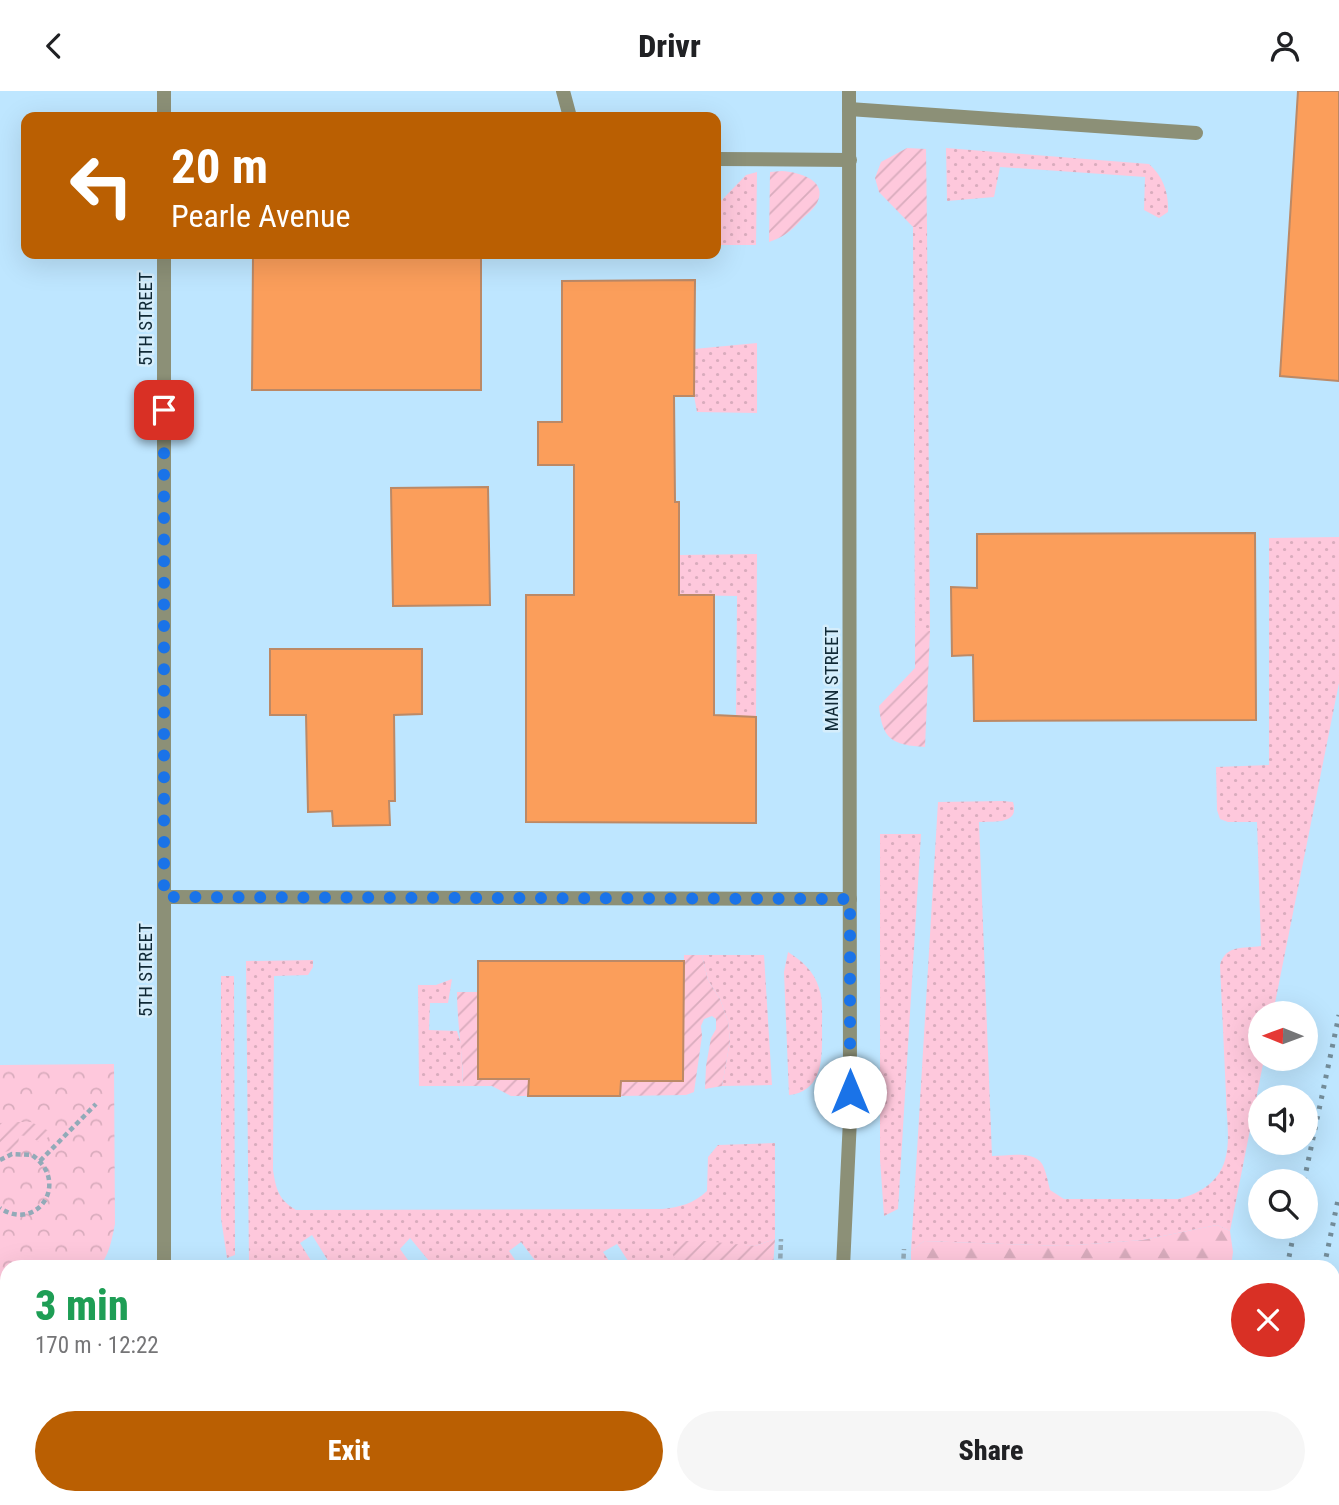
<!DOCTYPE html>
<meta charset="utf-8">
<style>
body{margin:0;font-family:"Roboto Condensed",sans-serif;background:#f6f6f6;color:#202124;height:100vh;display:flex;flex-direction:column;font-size:26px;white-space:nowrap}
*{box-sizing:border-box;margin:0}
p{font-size:23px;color:#757577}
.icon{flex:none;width:38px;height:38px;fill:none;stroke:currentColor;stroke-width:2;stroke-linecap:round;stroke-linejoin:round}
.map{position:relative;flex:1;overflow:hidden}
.panel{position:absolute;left:0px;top:1169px;width:1340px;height:245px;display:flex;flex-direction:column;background:#fff;border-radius:21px 21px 0 0;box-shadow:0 7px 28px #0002}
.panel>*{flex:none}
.guide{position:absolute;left:21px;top:21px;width:700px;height:147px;border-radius:14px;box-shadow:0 7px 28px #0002;background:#ba5f02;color:#fff;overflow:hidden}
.needle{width:46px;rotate:271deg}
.controls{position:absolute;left:1248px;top:910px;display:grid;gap:14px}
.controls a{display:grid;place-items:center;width:70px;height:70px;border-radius:50%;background:#fff;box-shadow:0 7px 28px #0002;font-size:35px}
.pin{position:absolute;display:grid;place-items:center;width:60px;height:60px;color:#fff;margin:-30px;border-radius:14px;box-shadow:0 4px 10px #0006}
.me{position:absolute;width:77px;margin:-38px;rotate:0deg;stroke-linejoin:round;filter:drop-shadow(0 0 5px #0008)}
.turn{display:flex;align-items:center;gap:24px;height:147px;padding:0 35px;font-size:32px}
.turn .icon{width:91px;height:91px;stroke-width:2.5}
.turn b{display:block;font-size:49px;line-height:60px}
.round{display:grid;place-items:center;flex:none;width:74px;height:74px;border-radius:37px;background:#f6f6f6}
.summary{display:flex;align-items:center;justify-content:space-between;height:119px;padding:0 35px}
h1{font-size:42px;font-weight:800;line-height:52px;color:#1e9e55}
.primary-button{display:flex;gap:14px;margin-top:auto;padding:14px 35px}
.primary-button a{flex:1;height:80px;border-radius:42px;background:#ba5f02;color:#fff;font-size:28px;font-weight:800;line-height:80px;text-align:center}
.primary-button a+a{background:#f6f6f6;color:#202124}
header{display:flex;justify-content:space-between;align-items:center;height:91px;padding:0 35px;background:#fff;font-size:32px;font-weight:800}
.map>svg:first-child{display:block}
</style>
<header><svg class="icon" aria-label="back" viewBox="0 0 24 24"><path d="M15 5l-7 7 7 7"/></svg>Drivr<svg class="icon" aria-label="person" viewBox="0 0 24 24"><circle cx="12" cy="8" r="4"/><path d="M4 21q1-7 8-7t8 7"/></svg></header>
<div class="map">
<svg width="1339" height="1414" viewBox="0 0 1339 1414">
<defs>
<pattern id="grass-dots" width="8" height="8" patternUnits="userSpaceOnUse" patternTransform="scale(1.75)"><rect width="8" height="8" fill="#fec8dc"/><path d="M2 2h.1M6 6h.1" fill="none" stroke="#d9acbd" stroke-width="1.8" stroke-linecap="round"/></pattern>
<pattern id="forest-firs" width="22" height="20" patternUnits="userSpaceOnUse" patternTransform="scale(1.75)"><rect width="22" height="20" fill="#fec8dc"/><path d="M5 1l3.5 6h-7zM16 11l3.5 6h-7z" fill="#d9acbd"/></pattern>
<pattern id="park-crowns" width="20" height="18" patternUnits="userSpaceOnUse" patternTransform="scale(1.75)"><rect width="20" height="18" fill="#fec8dc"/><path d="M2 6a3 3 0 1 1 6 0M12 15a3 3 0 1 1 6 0" fill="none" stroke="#d9acbd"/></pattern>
<pattern id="garden-furrows" width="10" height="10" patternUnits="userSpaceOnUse" patternTransform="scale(1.75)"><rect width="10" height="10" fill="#fec8dc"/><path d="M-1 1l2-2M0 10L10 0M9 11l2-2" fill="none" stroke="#d9acbd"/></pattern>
</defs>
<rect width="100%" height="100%" fill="#d5edfb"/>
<path fill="#bee6ff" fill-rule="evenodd" d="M0 0H1339V1233H1334V1176H7V1407H1183L1181 1414H0ZM26 26H716V163H26ZM1260 922H1306V968H1260ZM1260 1006H1306V1052H1260ZM1260 1090H1306V1136H1260Z"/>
<g fill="url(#grass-dots)">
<path d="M946 57 1149 73C1163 85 1169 102 1168 121L1159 127 1144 119 1145 86 1000 76 994 106 947 110Z"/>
<path d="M757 81 756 154H716V115L746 84Z"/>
<path d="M913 136H927L930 540H915Z"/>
<path d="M757 252V322L697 321 694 305V258Z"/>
<path d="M1339 446V592L1273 922H1260V968H1264L1230 1140 1217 1134 1143 1149 1063 1155 924 1150 911 1160 938 711 1003 710 1013 711C1020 734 994 730 979 731L992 1065C1008 1065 1038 1058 1044 1077 1047 1084 1048 1092 1050 1099L1064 1108H1178C1199 1103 1219 1091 1225 1069 1231 1049 1226 1024 1226 1004 1224 960 1222 917 1220 874 1226 853 1243 858 1261 855L1257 731H1228L1220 728 1217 719 1216 676 1269 674V447Z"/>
<path d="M757 463 756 626 736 625 737 505 679 504V464Z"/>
<path d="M880 743H921L898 1118 884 1125 880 1068Z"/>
<path d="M788 861C802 870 814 880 819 897 823 908 822 923 822 935 822 963 825 1000 789 1004L784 881Z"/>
<path d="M702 864H764L772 994 722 995 730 950 728 930 720 908 708 889Z"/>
<path d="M313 869V876L308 884 274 885 273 1079C276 1099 279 1109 296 1119L662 1118C680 1116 693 1113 707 1100L708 1066 718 1054 775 1052V1148L755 1155 734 1154 676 1173 679 1176H632L617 1153 603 1161 613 1176H540L521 1151 509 1160 520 1176H434L410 1147 400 1158 413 1176H332L312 1144 300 1152 315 1176H253L249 1173 246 870Z"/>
<path d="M221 885H234L235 1164 227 1167 221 1127Z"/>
<path d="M452 888 448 912H430L429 939 457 940 461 953 463 995H419L418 894H436Z"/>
<path d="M310 1407H724L718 1414H306L304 1411Z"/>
<path d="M1047 1407H1183L1181 1414H1169Z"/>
</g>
<path fill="url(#forest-firs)" d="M1217 1134 1230 1140 1233 1161 1231 1176H911V1160L924 1150 1063 1155 1143 1149Z"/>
<path fill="url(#park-crowns)" d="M114 973 115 1133C112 1147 109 1167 98 1176H7V1190H0V974Z"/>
<g fill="url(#garden-furrows)">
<path d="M907 57 926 58 927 136H913L879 101 875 87 881 71Z"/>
<path d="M782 80C798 81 829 89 817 112 814 118 806 124 801 129 791 140 784 146 769 151L770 81Z"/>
<path d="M915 540H930L925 656C893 654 882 649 879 615L915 577Z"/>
<path d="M684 864H702L708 889 720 908 728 930 730 950 722 995 705 998 706 975 711 947 716 938V928L712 925 704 928 701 935 702 945 694 1001 686 1004 620 1005 621 990H683Z"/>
<path d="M457 901H479L529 988 528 1005H511L492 995H463C463 963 457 933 457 901Z"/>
<path d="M16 1031H31L53 1042 41 1052 31 1046 19 1044 18 1058 0 1062V1032Z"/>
<path d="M775 1148 773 1176H679L672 1162 680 1150H704L755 1155Z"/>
<path d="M50 1407H104L108 1414H46Z"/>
</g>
<g fill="#fb9e5b" stroke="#bc8966" stroke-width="2">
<path d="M1298 0H1339V290L1280 285Z"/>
<path d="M253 164H481V299H252Z"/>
<path d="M695 189 694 305H674L675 411H679V504H714V624L756 626V732L526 731V504H574V374H538V331H562V190Z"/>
<path d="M488 396 490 514 393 515 391 397Z"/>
<path d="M1255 442 1256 629 974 630 973 564 952 565 951 496 977 497V443Z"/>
<path d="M270 558H422V623L394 624 395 710H389L390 734 333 735 332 720 308 721 306 624H270Z"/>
<path d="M478 870H684L683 990H621L620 1005H528L529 988H478Z"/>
</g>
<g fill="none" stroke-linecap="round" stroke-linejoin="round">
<g stroke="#92aab8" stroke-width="4.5" stroke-dasharray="5 3.5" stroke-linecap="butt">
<path d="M0 1069 12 1063 32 1064C71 1091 37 1142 0 1117"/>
<path d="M40 1070 96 1013"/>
<path d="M780 1176 781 1148"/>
<path d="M903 1176 904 1158"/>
<path d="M0 1337H7"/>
<path d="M766 1414V1407"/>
<path d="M890 1414 891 1407"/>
</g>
<g stroke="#8c9077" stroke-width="14">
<path d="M563 0 570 26"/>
<path d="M849 18 1196 42"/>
<path d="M716 68 850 69"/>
</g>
<g stroke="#8c9077" stroke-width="14">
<path d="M164 26V0"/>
<path d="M164 806 850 808"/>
<path d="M164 1176V163"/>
<path d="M238 1407 243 1414"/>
</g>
<g stroke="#8c9077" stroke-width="14">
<path d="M843 1176 850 1028 849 0"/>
<path d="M826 1414 827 1407"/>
</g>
<g stroke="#424719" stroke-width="18">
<path d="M0 1217H7"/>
<path d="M0 1297H7"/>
<path d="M1334 1338H1339"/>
</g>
<g stroke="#748d9a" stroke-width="5" stroke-dasharray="3.5 7" stroke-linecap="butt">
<path d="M1304 1090 1339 924"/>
<path d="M1287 1176 1295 1136"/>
<path d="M1324 1176 1339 1104"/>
<path d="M1334 1354 1339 1337"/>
<path d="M1230 1414 1232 1407"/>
<path d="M1267 1414 1269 1407"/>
<path d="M1313 1414 1316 1407"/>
</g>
</g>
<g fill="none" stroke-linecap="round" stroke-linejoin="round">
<path stroke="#1a73e8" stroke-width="12" stroke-dasharray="0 21.6" d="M164 319V806L850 808V1001"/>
</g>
<g text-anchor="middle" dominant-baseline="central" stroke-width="5" stroke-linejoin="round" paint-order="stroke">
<g font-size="19" fill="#102936" stroke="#d5edfb">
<text transform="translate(145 228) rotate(-90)">5TH STREET</text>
<text transform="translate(831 588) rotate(-90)">MAIN STREET</text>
<text transform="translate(145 879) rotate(-90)">5TH STREET</text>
</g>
</g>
</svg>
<div class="controls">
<a><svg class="needle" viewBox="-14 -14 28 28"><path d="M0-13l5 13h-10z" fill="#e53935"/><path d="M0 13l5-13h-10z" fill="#757577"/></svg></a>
<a><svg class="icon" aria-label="sound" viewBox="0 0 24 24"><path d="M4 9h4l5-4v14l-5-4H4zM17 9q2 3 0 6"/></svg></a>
<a><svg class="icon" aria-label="search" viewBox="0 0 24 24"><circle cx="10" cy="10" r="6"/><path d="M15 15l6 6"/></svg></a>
</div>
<div class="pin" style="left:164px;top:319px;background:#d93025"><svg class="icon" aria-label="arrive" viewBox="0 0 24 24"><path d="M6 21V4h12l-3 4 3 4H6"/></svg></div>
<svg class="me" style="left:850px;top:1001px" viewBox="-20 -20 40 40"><circle r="19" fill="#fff"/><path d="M0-13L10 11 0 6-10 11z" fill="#1a73e8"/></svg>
<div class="guide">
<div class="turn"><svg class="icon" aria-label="left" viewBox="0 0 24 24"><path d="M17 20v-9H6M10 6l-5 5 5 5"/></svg><div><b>20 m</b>Pearle Avenue</div></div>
</div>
<section class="panel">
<div class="summary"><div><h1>3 min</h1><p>170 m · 12:22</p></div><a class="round" style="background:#d93025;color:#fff"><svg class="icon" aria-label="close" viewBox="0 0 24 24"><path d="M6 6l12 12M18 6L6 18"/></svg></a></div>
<div class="primary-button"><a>Exit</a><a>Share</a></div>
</section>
</div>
